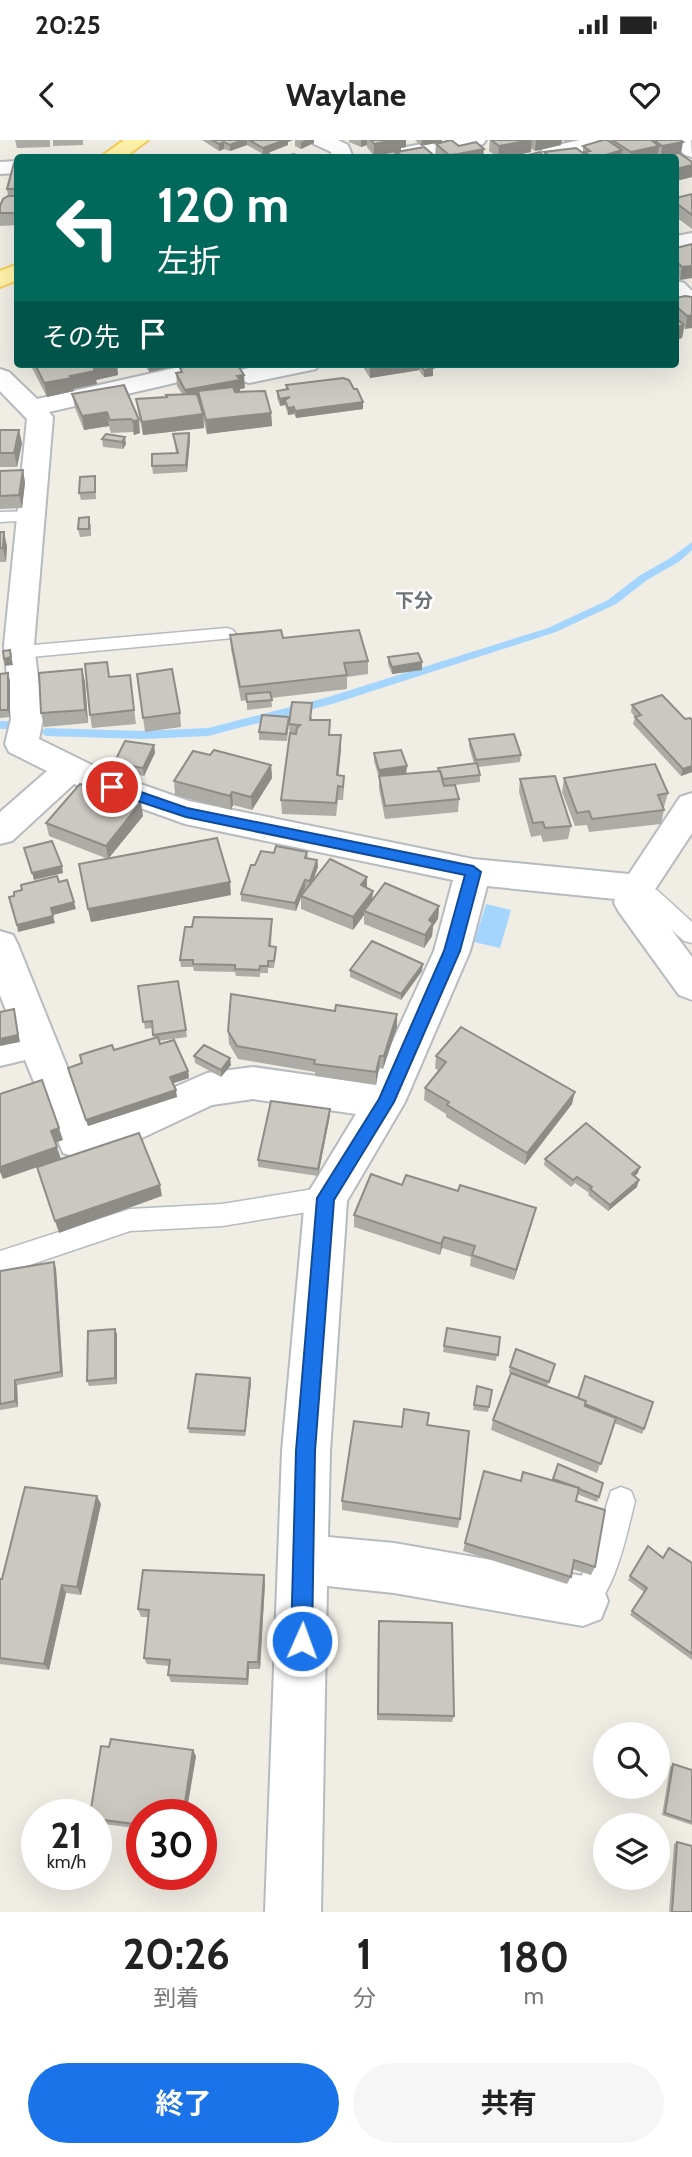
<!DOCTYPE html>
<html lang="ja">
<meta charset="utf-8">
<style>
body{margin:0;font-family:Cabin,"Noto Sans JP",sans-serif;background:#f6f6f6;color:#222;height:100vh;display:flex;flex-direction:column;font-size:26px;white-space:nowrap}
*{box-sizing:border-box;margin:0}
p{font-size:23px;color:#767676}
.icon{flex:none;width:38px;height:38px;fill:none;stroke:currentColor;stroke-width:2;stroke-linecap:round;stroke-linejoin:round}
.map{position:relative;height:1772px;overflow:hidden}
.sheet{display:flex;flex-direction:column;background:#fff;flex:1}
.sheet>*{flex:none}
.hud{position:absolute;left:14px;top:14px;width:665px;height:214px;border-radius:7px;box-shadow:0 7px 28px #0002;background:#00695c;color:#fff;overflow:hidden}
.fabs{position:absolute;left:593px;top:1582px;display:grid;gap:14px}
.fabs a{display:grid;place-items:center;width:77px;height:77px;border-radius:50%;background:#fff;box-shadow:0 7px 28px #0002;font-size:35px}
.speed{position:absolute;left:21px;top:1659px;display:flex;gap:14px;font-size:35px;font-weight:700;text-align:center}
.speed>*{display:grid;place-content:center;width:91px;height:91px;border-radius:50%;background:#fff;box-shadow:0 7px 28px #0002;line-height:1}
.speed small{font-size:18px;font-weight:400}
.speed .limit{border:10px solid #d22;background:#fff;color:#111}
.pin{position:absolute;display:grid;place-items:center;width:60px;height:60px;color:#fff;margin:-30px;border:4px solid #fff;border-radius:50%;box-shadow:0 2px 7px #0007}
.me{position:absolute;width:77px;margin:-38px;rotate:2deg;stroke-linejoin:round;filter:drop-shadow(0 0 5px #0008)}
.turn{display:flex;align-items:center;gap:24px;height:147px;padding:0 28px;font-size:32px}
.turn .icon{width:91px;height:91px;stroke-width:2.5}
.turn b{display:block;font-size:49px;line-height:60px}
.then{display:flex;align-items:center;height:66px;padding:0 28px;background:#0003;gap:14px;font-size:26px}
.eta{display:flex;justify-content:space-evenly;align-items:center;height:119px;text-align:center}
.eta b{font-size:42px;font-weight:700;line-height:49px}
.action{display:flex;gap:14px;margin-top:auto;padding:14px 28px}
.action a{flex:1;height:80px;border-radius:42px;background:#1a73e8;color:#fff;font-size:28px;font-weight:700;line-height:80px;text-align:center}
.action a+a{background:#f6f6f6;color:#222}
.status{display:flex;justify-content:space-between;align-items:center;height:49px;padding:0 35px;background:#fff;direction:ltr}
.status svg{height:19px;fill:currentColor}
header{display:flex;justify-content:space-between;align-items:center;height:91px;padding:0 28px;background:#fff;font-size:32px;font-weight:700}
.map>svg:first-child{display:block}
</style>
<div class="status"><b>20:25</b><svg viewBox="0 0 49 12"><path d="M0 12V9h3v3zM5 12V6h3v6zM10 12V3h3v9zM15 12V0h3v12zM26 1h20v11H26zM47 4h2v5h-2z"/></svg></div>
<header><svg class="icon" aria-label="back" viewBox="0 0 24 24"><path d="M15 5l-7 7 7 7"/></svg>Waylane<svg class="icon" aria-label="heart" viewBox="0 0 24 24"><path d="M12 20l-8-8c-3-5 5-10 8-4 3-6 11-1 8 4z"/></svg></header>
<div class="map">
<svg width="692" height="1772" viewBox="0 0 692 1772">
<rect width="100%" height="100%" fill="#efede4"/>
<path fill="#a4d5ff" d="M486 764 511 770 500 808 474 802Z"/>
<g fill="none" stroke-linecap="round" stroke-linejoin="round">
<g fill="#a4d5ff" fill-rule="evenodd">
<path d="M692 402V410L680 421 647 440 616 464 556 492 332 564 208 596 143 599 46 596 40 592 46 588 143 591 208 588 325 558 548 488 608 460 639 436 672 417Z"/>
<path d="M0 581H11L17 585 11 589H0Z"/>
</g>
<defs>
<g id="service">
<path d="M33 371 41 376 39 380 0 382V372Z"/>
<path d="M227 488 233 490 236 494 233 498 31 517 13 509 10 505 19 499 34 505Z"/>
<path d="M636 740 657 750 692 782V803L684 801 625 748 629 742Z"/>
<path d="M326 1047 335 1050 338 1058 335 1066 326 1069 222 1086 130 1091 0 1135V1111L130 1069 222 1064Z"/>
<path d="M621 1347 631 1351 635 1361C627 1392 614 1463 583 1476L572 1472 568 1461 589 1422 611 1351Z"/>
</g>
<g id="minor">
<path d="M311 0H338L348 5 353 18H333L331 12 314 4Z"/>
<path d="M443 0H486L483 4 476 6 415 18H369L379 12Z"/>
<path d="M580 0H620L617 4 554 18 544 16 541 12 544 8Z"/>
<path d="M669 0H691L692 17 685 15Z"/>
<path d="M18 21V33L0 34V22Z"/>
<path d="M692 93V107L676 110V96Z"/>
<path d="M676 141 684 143 692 151V168L681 167 676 161Z"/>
<path d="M193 224H238L235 229 49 272 53 277 34 505 43 579 39 599 106 632 189 661 473 719 629 734 680 657 692 653V693L652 754 650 761 692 817V860L679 855 619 772 614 763 615 759 487 746 470 811 405 962 347 1061 330 1311 328 1397 394 1403 583 1436 601 1443 608 1461 601 1479 583 1486 394 1453 327 1446 321 1772H265L282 1311 305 1058 356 974 253 959 212 965 110 1013C93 1019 80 1019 63 1013L25 920 0 926V894L14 891 0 855V791L13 795 18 805 90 984 207 933 253 927 373 944 434 811 453 740 185 684 74 644 12 701 0 704V672L47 631 9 612 5 604 11 579 4 505 27 279 0 251V229L9 232 37 259Z"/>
<path d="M267 224H319L316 229 249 243 240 240 236 235 240 230Z"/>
</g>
<g id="primary">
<path d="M124 0H148L124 18H99Z"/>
<path d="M18 124V140L0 147V131Z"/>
</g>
</defs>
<use href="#service" stroke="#b7babe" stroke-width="3"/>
<use href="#minor" stroke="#b7babe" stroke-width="4"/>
<use href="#primary" stroke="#f5cd57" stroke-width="4"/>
<use href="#service" fill="#fff" fill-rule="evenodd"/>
<use href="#minor" fill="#fff" fill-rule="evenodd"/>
<use href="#primary" fill="#fff3a9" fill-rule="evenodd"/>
</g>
<g fill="#aeaca6">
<path d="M15 0H50V7L17 8Z"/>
<path d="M53 0H83V5L53 6Z"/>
<path d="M202 0H293L288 2V5L263 14 247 5 230 11 224 9 219 11Z"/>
<path d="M295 0H314V3L301 9 295 6Z"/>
<path d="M349 0H406V7L401 8V11L395 12 397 14V12L437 18H365L374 16 367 7V5L361 7 349 2Z"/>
<path d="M415 0H442L421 6Z"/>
<path d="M490 0H576L566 2 562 0 561 5 535 11 531 8V12L504 18 496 16 489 11Z"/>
<path d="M603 0H680V14L692 37 676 41V18H517L544 16V12H583V6Z"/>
<path d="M436 4 459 6 483 18H437L435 16Z"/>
<path d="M18 23V85L0 86V66L8 56 7 49Z"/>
<path d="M692 54V89L676 77V58Z"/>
<path d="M692 104 680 140 676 136V108Z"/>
<path d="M692 157 682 198 676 200V158Z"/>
<path d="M32 224H117L118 235 96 240 97 244 73 249 74 251 47 257 32 228Z"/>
<path d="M144 224H176L177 226 149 232Z"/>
<path d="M363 224H430L433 236 424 237 420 232V230L370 238 363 227Z"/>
<path d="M180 228 245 248 240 249V252L271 273 272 286 207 294 203 279 204 288 143 295 138 272 136 259 167 257 182 254 177 246 176 233 181 232Z"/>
<path d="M124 245 140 293 134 295 133 292 111 293 109 286 84 290 75 268 72 254Z"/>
<path d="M286 245 363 269 296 278 294 274 288 275 285 265 280 266 277 258V251L286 250Z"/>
<path d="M0 290 22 303 17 327H0Z"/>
<path d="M189 293 190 300 187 332 153 334 152 326 176 313 173 294Z"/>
<path d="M106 294 126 304 123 309 103 307 102 299Z"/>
<path d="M23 330 25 343 22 368 0 369V331Z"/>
<path d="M95 336 96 359 81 360 79 353Z"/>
<path d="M91 384V396L80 397 78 389Z"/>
<path d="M0 392 7 406 6 422H0Z"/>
<path d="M230 495 283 498 368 521V534L347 537V549L271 558 272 567 247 570V560L241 561 231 509Z"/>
<path d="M388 517 422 522V530L392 534 388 524Z"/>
<path d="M82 529 85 542 88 583 44 587 41 573Z"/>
<path d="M8 533 10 541V577L0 578V534Z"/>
<path d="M137 534 180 573 181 587 145 592Z"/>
<path d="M130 535 136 584 92 588 90 575 109 537Z"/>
<path d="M632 565 692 580V632L681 636 633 584 635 577 631 572Z"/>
<path d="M289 577V584L287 601 259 600V592Z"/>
<path d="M312 577V580L330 595H341V609L338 635 344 636V649L343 660H338L336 676 282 674 281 660 290 596 289 584Z"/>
<path d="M469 599 521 615 520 622 478 627 480 635V642L455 645 459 659 458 672 385 679 379 649V638L374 621V613L407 626 406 634 438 631V628L474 624 469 606Z"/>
<path d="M154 605 155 613 144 636 115 630 114 623Z"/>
<path d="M210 615 271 625 272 638 252 670 233 665 231 670 175 655 174 641Z"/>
<path d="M564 638 668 653 664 667H663L664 670 661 684 589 692 587 685 575 686 562 652Z"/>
<path d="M520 639 571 686 568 699 543 702 541 695 531 697 519 652Z"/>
<path d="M143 676 108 719 231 755 91 782 79 724 108 719 49 696 46 683Z"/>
<path d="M307 712 308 718 317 720 318 727 313 741 367 748 372 760 439 766 438 779 433 786 432 796 424 808 364 784V775L353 790 301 769V757L296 771 241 761V754L255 725 274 713Z"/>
<path d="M272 786 271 806 276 807V814L274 828H268V833H260V837L236 836 235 832 194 831 193 827H181L180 820Z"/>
<path d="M350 830 422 831 401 860 350 837Z"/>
<path d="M178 841 187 897 159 901 160 904 188 931 189 938 173 943 177 957 88 986 70 935 82 924 80 915 114 910 154 898 152 888 145 889 138 846Z"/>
<path d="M335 871 397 874V887L383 929 379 928 376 945 315 936V932L238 919 229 904 228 891Z"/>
<path d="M194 916 231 925 221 937 195 923Z"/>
<path d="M436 916 572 964 525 1025 446 977V974L424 960 425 948 439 931 435 928Z"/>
<path d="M330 975 318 1036 258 1027V1020Z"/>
<path d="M545 1019 638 1033 635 1036 637 1047 608 1071 588 1055 589 1053 575 1043 571 1047 544 1025Z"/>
<path d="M402 1045 458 1051 536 1068 533 1080 514 1140 470 1126 471 1117 442 1108 440 1115 354 1087V1075Z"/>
<path d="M56 1128 63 1237 17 1245 18 1267 0 1270V1131Z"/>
<path d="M447 1188 500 1197 496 1221 443 1212Z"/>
<path d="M117 1194V1244L89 1246 87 1241Z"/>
<path d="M555 1224 547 1247 644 1289 642 1294 614 1283 597 1333 491 1290 493 1280 529 1240 509 1232 510 1227Z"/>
<path d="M251 1243 245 1296 189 1293 188 1288Z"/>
<path d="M477 1246 492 1250 488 1272 473 1270Z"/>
<path d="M428 1285 460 1379 458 1388 342 1370V1361L402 1287Z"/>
<path d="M558 1324 599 1357 597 1362 577 1354 576 1361 595 1427 591 1435 572 1429 571 1437 567 1444 463 1411 484 1331 520 1341 552 1340Z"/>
<path d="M101 1364 81 1455 66 1453 49 1530 0 1524V1439H2Z"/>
<path d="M648 1406 663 1418 692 1423V1520L630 1475 644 1452 628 1440Z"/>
<path d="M265 1443 260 1529H249L248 1545 171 1542 168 1535 169 1526 147 1524 144 1518 149 1477H141L138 1469Z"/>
<path d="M378 1489 454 1576 452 1582 377 1580Z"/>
<path d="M196 1616 186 1675H142V1689L96 1683V1675Z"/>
<path d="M673 1624 692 1630V1685L662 1675 670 1627Z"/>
<path d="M677 1702 692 1772H669L674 1704Z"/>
</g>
<g fill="#8d8c87">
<path d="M243 0H247V5L230 11V5Z"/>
<path d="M284 0H293L288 2V5L263 15V8Z"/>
<path d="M306 0H314V3L301 9V2Z"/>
<path d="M361 0H367V5L361 7Z"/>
<path d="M394 0H406V7L401 8V11L374 16V4Z"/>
<path d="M422 0H442V2L421 6Z"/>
<path d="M532 0 531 12 504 18H498L499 6Z"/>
<path d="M536 0H562L561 5 535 11Z"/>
<path d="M224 2V9L219 11V4Z"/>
<path d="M683 2 681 14 661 18 662 6Z"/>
<path d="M659 6 657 18H630L631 12Z"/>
<path d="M484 9 483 18H457L458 14Z"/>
<path d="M622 10 621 18H596Z"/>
<path d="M692 25V37L676 41V29Z"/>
<path d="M692 126V138L680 140 682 127Z"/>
<path d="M692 175V188L685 189 687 176Z"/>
<path d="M684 185 682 198 676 200V187Z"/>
<path d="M107 224H117L118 235 96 240 97 244 73 249 74 251 47 257 44 243 70 236 93 227Z"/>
<path d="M152 224H176L177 226 149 232V225Z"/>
<path d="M375 224H425L420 225V230L370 238V225Z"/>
<path d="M433 228V236L424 237V230Z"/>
<path d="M244 235 245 248 240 249V253L198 251 199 261 187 263 185 250Z"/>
<path d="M290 257 285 260V265L280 266V259Z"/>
<path d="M363 262V269L296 278 295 271Z"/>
<path d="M294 267V274L288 275V268Z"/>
<path d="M107 272 109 286 84 290 82 276Z"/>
<path d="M271 273 272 286 207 294 206 280Z"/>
<path d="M203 274 204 288 143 295 142 282Z"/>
<path d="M139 280 140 293 134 295 133 281Z"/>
<path d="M19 290 22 303 17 327 14 313Z"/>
<path d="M189 293 190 300 187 332 186 325Z"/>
<path d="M125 297 126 304 123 309 122 302Z"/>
<path d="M23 330 25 343 22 368 19 355Z"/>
<path d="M4 392 7 406 6 422 3 408Z"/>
<path d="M10 510 13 525 5 526 4 519Z"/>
<path d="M422 522V530L392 534V527Z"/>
<path d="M82 529 85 542 88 583 85 570Z"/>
<path d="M8 533 10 541V577L8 570Z"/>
<path d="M341 595V609L337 649V635Z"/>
<path d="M154 605 155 613 144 636 143 628Z"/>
<path d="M271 625 272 638 252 670 251 657Z"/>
<path d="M407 626 406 634 379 638V630Z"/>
<path d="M692 626V632L681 636 683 629Z"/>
<path d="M232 652 233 665 231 670 230 656Z"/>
<path d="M141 662 143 676 108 719 106 706Z"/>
<path d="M317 720 318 727 310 748V741Z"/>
<path d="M62 726 63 733 34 740 32 733Z"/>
<path d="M367 737V750L361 745Z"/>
<path d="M305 740V747L296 771 295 763Z"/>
<path d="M230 742 231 755 91 782 88 769Z"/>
<path d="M373 751 372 764 364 771V775L353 790V777Z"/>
<path d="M74 762 76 769 53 775 51 768Z"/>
<path d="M439 766 438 779 433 786 432 796 424 808 425 795 429 780Z"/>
<path d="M53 776 55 783 18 792 17 785Z"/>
<path d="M423 824 422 831 401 860V854Z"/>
<path d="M14 869 20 902 0 906V899Z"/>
<path d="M397 874V887L383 929 384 916Z"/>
<path d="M380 916 379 928 376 945V932Z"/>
<path d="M230 918 231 925 221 937V930Z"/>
<path d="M188 931 189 938 171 944 170 937Z"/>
<path d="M176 950 177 957 88 986 86 980Z"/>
<path d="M575 952 572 964 525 1025 527 1013Z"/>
<path d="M330 969V975L318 1036V1029Z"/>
<path d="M59 988 63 1000 55 1003 51 991Z"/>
<path d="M57 1007 61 1019 3 1039 0 1032V1027Z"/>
<path d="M640 1027 638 1033 630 1040 632 1034Z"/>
<path d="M639 1040 637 1047 608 1071 610 1065Z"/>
<path d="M160 1045 162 1056 59 1093 55 1081Z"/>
<path d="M536 1068 533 1080 514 1140 516 1130Z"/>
<path d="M444 1097 442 1108 440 1115 441 1104Z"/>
<path d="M54 1122 56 1128 63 1237 61 1232Z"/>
<path d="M115 1189 117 1194V1244L115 1238Z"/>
<path d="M250 1238 251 1243 245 1296V1291Z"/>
<path d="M15 1240 17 1245 18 1267 15 1261Z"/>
<path d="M97 1356 101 1364 81 1455 77 1447Z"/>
<path d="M264 1435 265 1443 260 1529 258 1522Z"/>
<path d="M62 1445 66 1453 49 1530 44 1524Z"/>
<path d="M248 1522 249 1529 248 1545 247 1539Z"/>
<path d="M193 1610 196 1616 186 1675H183Z"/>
</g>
<g fill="#cac8c1" stroke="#8d8c87" stroke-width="2">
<path d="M212 0H243L230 5 224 2 219 4Z"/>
<path d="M249 0H285L263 8Z"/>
<path d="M371 0H394L374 4Z"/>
<path d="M451 0 459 6 476 2 484 9 458 14 449 15 436 4Z"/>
<path d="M491 0H531L499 6Z"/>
<path d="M603 0H607L622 10 596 18H593L585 12 590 11 583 6Z"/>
<path d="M612 0H651L659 6 631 12Z"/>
<path d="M654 0H680L683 2 662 6Z"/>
<path d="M424 7 437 18H403L397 12Z"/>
<path d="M576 8 590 18H552L544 12Z"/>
<path d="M394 11 400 18H365Z"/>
<path d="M540 12 546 18H517Z"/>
<path d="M268 13 274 18 252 17Z"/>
<path d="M679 13 692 22V25L676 29V18H653Z"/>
<path d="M294 14 299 18H278Z"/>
<path d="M173 15 177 18H164Z"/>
<path d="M14 23H18V49H7Z"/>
<path d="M692 54V75L676 63V58Z"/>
<path d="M8 56H18V73H0V66L3 59Z"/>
<path d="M692 104V126L682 127 676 121V108Z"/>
<path d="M685 156 692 157V175L687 176 676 166V158Z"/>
<path d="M676 178 684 185 676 187Z"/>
<path d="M35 224H107L93 227 95 231 70 236 72 238 44 243Z"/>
<path d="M203 224H237L244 235 237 236 240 240 185 250 176 233 182 232 180 228Z"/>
<path d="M430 224 433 228 424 230 420 225Z"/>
<path d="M343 238 349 240 354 249H357L363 262 295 271 294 267 288 268 285 260 290 257 280 259 277 251 288 249 286 245Z"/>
<path d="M124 245 139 280 133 281 131 279 110 280 107 272 82 276 72 254Z"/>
<path d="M233 247 235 252 265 251 271 273 206 280 198 251Z"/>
<path d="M197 254 203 274 142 282 136 259 167 257 166 255Z"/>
<path d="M0 290H19L14 313H0Z"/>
<path d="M189 293 186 325 152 326V314L178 313 173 294Z"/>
<path d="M106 294 125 297 122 302 102 299Z"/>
<path d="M23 330 19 355 0 356V331Z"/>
<path d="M95 336V352L79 353 80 337Z"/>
<path d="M89 377V389H78L79 378Z"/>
<path d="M0 392H4L3 408H0Z"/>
<path d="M281 490 283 498 359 490 368 521 344 523 347 535 240 547 230 495Z"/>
<path d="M10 510 11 517 4 519 3 511Z"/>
<path d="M418 513 422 522 392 527 388 517Z"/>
<path d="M107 522 109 537 130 535 134 570 90 575 85 524Z"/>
<path d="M82 529 85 570 41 573 39 533Z"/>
<path d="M172 529 180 573 143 578 137 534Z"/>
<path d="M8 533V570H0V534Z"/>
<path d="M270 552 272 560 247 562 246 554Z"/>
<path d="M662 555 685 579 690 578 692 580V626L683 629 635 577 641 575 632 565Z"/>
<path d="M292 562 312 563 310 580H330L329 595H341L337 635 344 636 343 647 338 646 336 663 281 660 290 593 296 594 297 588 300 585 289 584Z"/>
<path d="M262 575 289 577 286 594 259 592Z"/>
<path d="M514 594 521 615 476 620 469 599Z"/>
<path d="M125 601 154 605 143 628 114 623Z"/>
<path d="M214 610 271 625 251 657 232 652 230 656 174 641 193 611 210 615Z"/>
<path d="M401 610 407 626 379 630 374 613Z"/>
<path d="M477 623 480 635 443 639 440 631H439L438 628Z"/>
<path d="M655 624 668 653 658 655 664 670 592 679 589 671 577 673 564 638Z"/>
<path d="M440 631 444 646 455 645 459 659 385 666 379 636Z"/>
<path d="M555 636 571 686 545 688 543 682 533 683 520 639Z"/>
<path d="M80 644 103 652 106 650 141 662 106 706 46 683Z"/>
<path d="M217 698 230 742 88 769 79 724Z"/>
<path d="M52 701 62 726 32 733 24 708Z"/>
<path d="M276 706 307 712 305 718 317 720 310 741 305 740 295 763 241 754 251 725H255L261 711 274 713Z"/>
<path d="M330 719 367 737 361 745 373 751 353 777 301 756Z"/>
<path d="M57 736 59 742 67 740 74 762 51 768 53 776 17 785 9 757 14 756V752L22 750 21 745Z"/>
<path d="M385 743 439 766 429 780 433 783 425 795 364 771Z"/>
<path d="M194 777 272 779 269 806 276 807 274 821H268V826H260L259 830 235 829V825L193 824V820H180L185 787H192Z"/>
<path d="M372 801 423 824 401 854 350 830Z"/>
<path d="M178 841 186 890 153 895 152 881 143 882 138 846Z"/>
<path d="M231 854 335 871 336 865 397 874 384 916H380L376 932 314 924 315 920 237 906 228 891Z"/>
<path d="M14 869 18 895 0 899V872Z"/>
<path d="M461 887 575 952 527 1013 447 965 449 962 425 948 446 922 436 916Z"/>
<path d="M158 897 160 904 174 900 188 931 170 937 176 950 86 980 68 928 82 923 80 915 112 905 114 910Z"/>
<path d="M204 905 230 918 221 930 194 916Z"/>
<path d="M42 940 59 988 51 991 57 1007 0 1027V954Z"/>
<path d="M271 961 330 969 318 1029 258 1020Z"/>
<path d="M586 983 640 1027 632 1034 639 1040 610 1065 590 1049 592 1047 577 1037 573 1040 545 1019Z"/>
<path d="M139 993 160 1045 55 1081 37 1027Z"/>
<path d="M371 1034 402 1045 406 1035 458 1051 460 1045 536 1068 516 1130 472 1115 475 1106 444 1097 441 1104 354 1075Z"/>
<path d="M54 1122 61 1232 15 1240V1261L0 1264V1131Z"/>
<path d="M447 1188 500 1197 498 1215 444 1206Z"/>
<path d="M115 1189V1238L87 1241 88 1191Z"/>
<path d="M516 1209 555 1224 549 1242 510 1227Z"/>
<path d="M511 1233 586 1261 585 1266 616 1278 601 1324 493 1280Z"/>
<path d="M196 1234 250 1238 245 1291 188 1288Z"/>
<path d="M585 1236 653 1262 644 1289 585 1264 586 1261 578 1258Z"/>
<path d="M477 1246 492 1250 489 1267 474 1265Z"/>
<path d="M404 1269 429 1273 427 1285 469 1291 460 1379 342 1361 354 1281 402 1287Z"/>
<path d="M558 1324 603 1343 599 1357 579 1349V1348L553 1339Z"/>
<path d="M484 1331 521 1341 523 1332 579 1348 576 1361 605 1370 595 1427 574 1420 571 1437 465 1403Z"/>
<path d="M25 1347 97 1356 77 1447 62 1445 44 1524 0 1518V1439H2Z"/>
<path d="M648 1406 663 1418 669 1408 692 1423V1514L632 1471 647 1448 630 1436Z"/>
<path d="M143 1430 264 1435 258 1522H248L247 1539 168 1535 170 1520 144 1518 149 1470 138 1469Z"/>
<path d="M379 1481 452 1483 454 1576 378 1574Z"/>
<path d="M111 1599 193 1610 183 1675H142V1685L96 1679V1675H90L101 1606 109 1607Z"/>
<path d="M673 1624 692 1630V1682L665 1673Z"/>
<path d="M677 1702 692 1706V1772H672Z"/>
</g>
<path fill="#1a73e8" stroke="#114b97" stroke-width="2" d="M112 642 187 668 473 726 481 732 460 811 394 962 334 1060 315 1311 312 1501 309 1508 302 1511 294 1508 291 1501 296 1311 317 1058 379 959 444 811 465 735 186 677 107 651 105 647Z"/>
<g text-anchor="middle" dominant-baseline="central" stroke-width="5" stroke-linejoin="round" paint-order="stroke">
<g font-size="19" font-weight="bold" fill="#6d7277" stroke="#fff">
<text x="414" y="460">下分</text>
</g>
</g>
</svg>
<div class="fabs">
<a><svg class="icon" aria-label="search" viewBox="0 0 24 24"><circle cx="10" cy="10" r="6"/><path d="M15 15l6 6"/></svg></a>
<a><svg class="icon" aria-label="layers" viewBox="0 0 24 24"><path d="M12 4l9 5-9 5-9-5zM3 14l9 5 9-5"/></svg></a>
</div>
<div class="speed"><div>21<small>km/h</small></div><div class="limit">30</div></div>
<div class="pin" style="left:112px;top:647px;background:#d93025"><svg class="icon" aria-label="arrive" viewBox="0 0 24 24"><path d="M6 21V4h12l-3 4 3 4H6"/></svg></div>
<svg class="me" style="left:302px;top:1501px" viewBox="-20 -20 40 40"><circle r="17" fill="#1a73e8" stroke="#fff" stroke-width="3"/><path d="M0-11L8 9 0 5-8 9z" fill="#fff"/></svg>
<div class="hud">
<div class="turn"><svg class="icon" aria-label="left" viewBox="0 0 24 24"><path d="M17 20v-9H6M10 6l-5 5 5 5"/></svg><div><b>120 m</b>左折</div></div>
<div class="then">その先<svg class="icon" aria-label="arrive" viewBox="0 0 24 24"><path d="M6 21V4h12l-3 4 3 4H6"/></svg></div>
</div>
</div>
<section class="sheet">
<div class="eta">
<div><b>20:26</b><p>到着</p></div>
<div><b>1</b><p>分</p></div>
<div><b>180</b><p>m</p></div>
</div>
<div class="action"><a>終了</a><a>共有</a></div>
</section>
